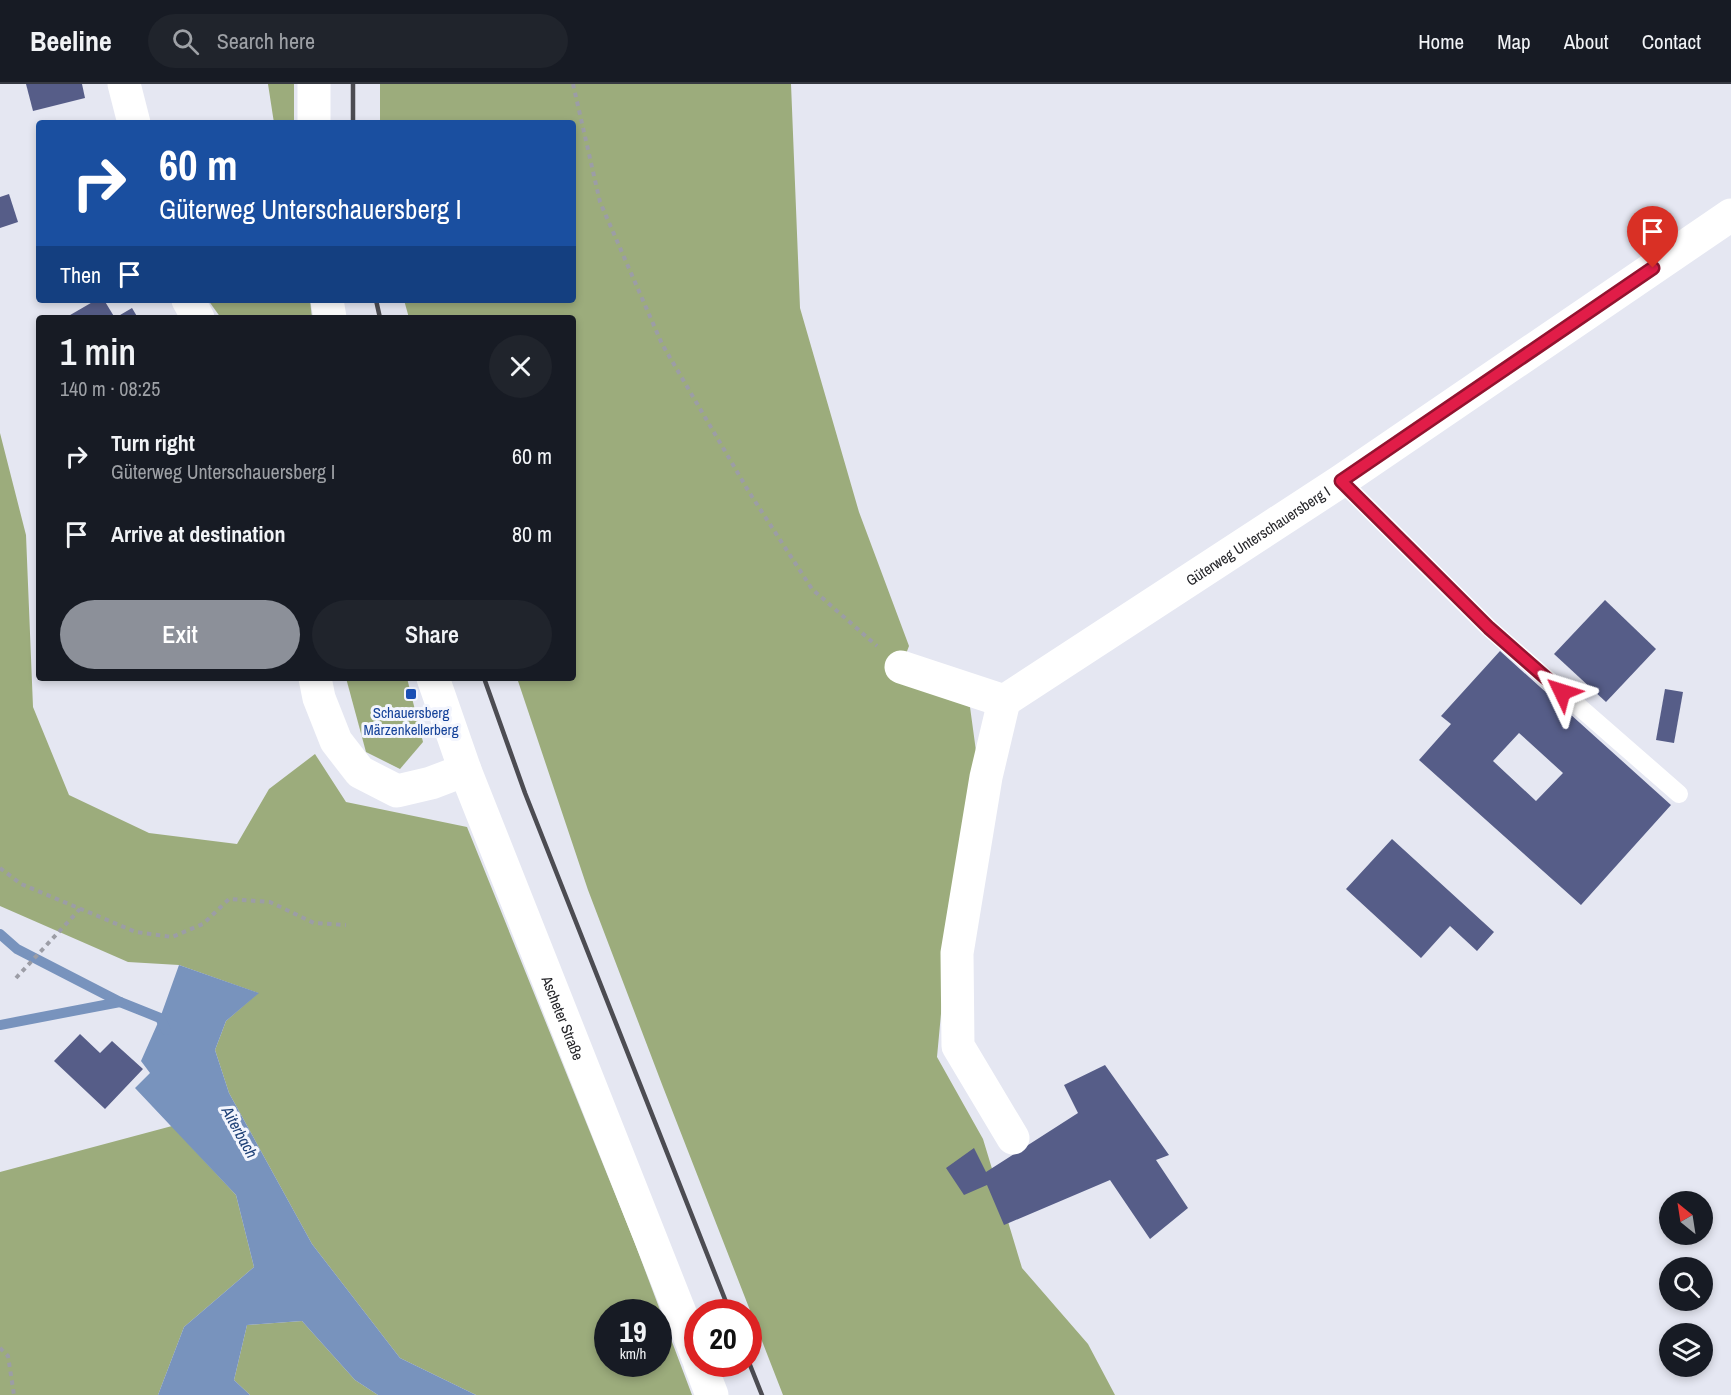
<!DOCTYPE html>
<meta charset="utf-8">
<style>
body{margin:0;font-family:"Archivo Narrow",sans-serif;background:#20242c;color:#f1f3f6;height:100vh;display:flex;flex-direction:column;font-size:22px;white-space:nowrap}
*{box-sizing:border-box;margin:0}
p{font-size:20px;color:#9ea1a6}
.icon{flex:none;width:33px;height:33px;fill:none;stroke:currentColor;stroke-width:2;stroke-linecap:round;stroke-linejoin:round}
.map{position:relative;flex:1;overflow:hidden}
.drawer{position:absolute;left:36px;top:231px;width:540px;height:366px;display:flex;flex-direction:column;background:#171b24;border-radius:6px;box-shadow:0 3px 9px #0003}
.drawer>*{flex:none}
.guide{position:absolute;left:36px;top:36px;width:540px;height:183px;border-radius:6px;box-shadow:0 3px 9px #0003;background:#1a4fa0;color:#fff;overflow:hidden}
.needle{width:39px;rotate:330deg}
.controls{position:absolute;left:1659px;top:1107px;display:grid;gap:12px}
.controls a{display:grid;place-items:center;width:54px;height:54px;border-radius:50%;background:#171b24;box-shadow:0 3px 9px #0003;font-size:30px}
.speed{position:absolute;left:594px;top:1215px;display:flex;gap:12px;font-size:30px;font-weight:700;text-align:center}
.speed>*{display:grid;place-content:center;width:78px;height:78px;border-radius:50%;background:#171b24;box-shadow:0 3px 9px #0003;line-height:1}
.speed small{font-size:15px;font-weight:400}
.speed .limit{border:9px solid #d22;background:#fff;color:#111}
.pin{position:absolute;display:grid;place-items:center;width:51px;height:51px;color:#fff;margin:-62px -26px;border-radius:50% 50% 50% 0;rotate:-45deg;box-shadow:0 0 6px #0007}
.pin .icon{rotate:45deg}
.me{position:absolute;width:66px;margin:-33px;rotate:311deg;stroke-linejoin:round;filter:drop-shadow(0 0 4px #0008)}
.turn{display:flex;align-items:center;gap:21px;height:126px;padding:0 24px;font-size:27px}
.turn .icon{width:78px;height:78px;stroke-width:2.5}
.turn b{display:block;font-size:42px;line-height:51px}
.then{display:flex;align-items:center;height:57px;padding:0 24px;background:#0003;gap:12px;font-size:22px}
.round{display:grid;place-items:center;flex:none;width:63px;height:63px;border-radius:32px;background:#20242c}
.head{display:flex;align-items:center;justify-content:space-between;height:102px;padding:0 24px}
h1{font-size:36px;font-weight:600;line-height:45px}
.button{display:flex;gap:12px;margin-top:auto;padding:12px 24px}
.button a{flex:1;height:69px;border-radius:36px;background:#8c9099;color:#fff;font-size:24px;font-weight:600;line-height:69px;text-align:center}
.button a+a{background:#20242c;color:#f1f3f6}
ul{padding:0;list-style:none}
li{display:flex;align-items:center;gap:18px;height:78px;padding:0 24px}
li div{flex:1}
li b{display:block;font-size:22px}
li em{font-style:normal}
header{display:flex;align-items:center;gap:36px;box-sizing:border-box;height:84px;padding:0 30px;background:#171b24;border-bottom:2px solid #363941}
header strong{font-size:28px}
nav{display:flex;gap:33px;margin-inline-start:auto;font-size:21px}
.search{width:420px;height:54px;background:#20242c;display:flex;align-items:center;gap:15px;box-sizing:border-box;padding:0 21px;border-radius:33px;color:#9ea1a6;font-size:22px}
.map>svg:first-child{display:block}
</style>
<header>
<strong>Beeline</strong>
<div class="search"><svg class="icon" aria-label="search" viewBox="0 0 24 24"><circle cx="10" cy="10" r="6"/><path d="M15 15l6 6"/></svg>Search here</div>
<nav><a>Home</a><a>Map</a><a>About</a><a>Contact</a></nav>
</header>
<div class="map">
<svg width="1731" height="1311" viewBox="0 0 1731 1311">
<rect width="100%" height="100%" fill="#e5e7f2"/>
<g fill="#9cac7c" fill-rule="evenodd">
<path d="M268 0H294V39H274Z"/>
<path d="M380 0H791L800 224 859 428 909 562 901 583 970 623 979 689 953 800 937 973 983 1055 1022 1184 1088 1260 1115 1311H783L663 1003 588 806 517 594H573V234H409L404 216H573V39H380Z"/>
<path d="M208 216H310L312 234H221Z"/>
<path d="M0 349 26 451 33 623 69 711 149 749 237 760 269 705 315 670 346 718 467 743 634 1157 692 1311H476L400 1274 312 1160 229 1009 215 966 226 937 258 909 179 881 128 878 0 822ZM608 1228H658V1280H608Z"/>
<path d="M346 594H407L423 658 400 685 366 668Z"/>
<path d="M172 1042 236 1111 254 1183 184 1243 158 1311H0V1088Z"/>
<path d="M302 1237 355 1296 378 1311H250L234 1296 247 1241Z"/>
</g>
<path fill="#7893bd" d="M179 881 259 909 226 937 215 966 229 1009 312 1160 400 1274 476 1311H378L355 1296 302 1237 247 1241 234 1296 250 1311H158L184 1243 254 1183 236 1111 135 1004 150 989 141 977 160 934Z"/>
<g fill="none" stroke-linecap="round" stroke-linejoin="round">
<g stroke="#7893bd" stroke-width="10">
<path d="M0 850 17 865 120 918 160 934 166 946"/>
<path d="M0 941 120 918"/>
</g>
</g>
<g fill="#565d88" fill-rule="evenodd">
<path d="M26 0H82L85 14 33 27Z"/>
<path d="M9 110 18 138 0 144V113Z"/>
<path d="M96 216H104L115 234 132 224 138 234H65Z"/>
<path d="M1605 516 1656 565 1606 618 1554 570Z"/>
<path d="M1500 567 1671 721 1581 821 1419 676 1451 640 1441 632ZM1519 649 1563 689 1536 717 1493 677Z"/>
<path d="M1665 605 1683 608 1674 659 1656 656Z"/>
<path d="M1392 755 1494 848 1477 867 1450 842 1421 874 1346 805Z"/>
<path d="M80 950 100 969 112 957 143 985 105 1025 54 977Z"/>
<path d="M1105 981 1169 1071 1156 1076 1188 1124 1150 1155 1110 1096 1004 1141 987 1101 964 1111 946 1084 974 1064 986 1088 1078 1029 1064 1001Z"/>
</g>
<g fill="none" stroke-linecap="round" stroke-linejoin="round">
<g stroke="#9c9da6" stroke-width="4" stroke-dasharray="4.5 4.5" stroke-linecap="butt">
<path d="M573 0 600 118 662 260 749 408 812 505 877 562"/>
<path d="M0 784 21 800 136 848 172 853 203 840 229 815 270 818 314 839 346 841"/>
<path d="M16 894 80 825"/>
<path d="M0 1264 8 1272 14 1311"/>
</g>
<path stroke="#fff" stroke-width="18" d="M1341 397 1489 544 1679 710"/>
<g stroke="#fff" stroke-width="33">
<path d="M124 0 134 39"/>
<path d="M188 216 198 234"/>
<path d="M901 583 1004 617"/>
<path d="M315 594 319 614 336 657 360 688 397 707 431 699 465 686"/>
<path id="s1" d="M1004 617 1341 397 1731 131"/>
<path d="M1004 617 986 693 957 869 958 962 1013 1054"/>
</g>
<g stroke="#fff" stroke-width="33">
<path d="M314 0V39"/>
<path d="M327 216 330 234"/>
<path id="s2" d="M433 594 465 686 698 1274"/>
<path d="M700 1280 712 1311"/>
</g>
<g stroke="#4c4c52" stroke-width="4.5">
<path d="M353 0V39"/>
<path d="M376 216 380 234"/>
<path d="M484 594 525 709 730 1228"/>
<path d="M748 1276 762 1311"/>
</g>
</g>
<g fill="none" stroke-linecap="round" stroke-linejoin="round">
<defs>
<path id="route" d="M1562 608 1489 544 1341 397 1653 184"/>
</defs>
<use href="#route" stroke="#92132f" stroke-width="15"/>
<use href="#route" stroke="#e11d48" stroke-width="10"/>
</g>
<rect fill="#1a4fb4" stroke="#f3f5fd" stroke-width="2" x="405" y="604" width="12" height="12" rx="3"/>
<g text-anchor="middle" dominant-baseline="central" stroke-width="6" stroke-linejoin="round" paint-order="stroke">
<g font-size="15" fill="#252529" stroke="#f3f5fd">
<text stroke="none"><textPath href="#s1" startOffset="303">Güterweg Unterschauersberg I</textPath></text>
<text stroke="none"><textPath href="#s2" startOffset="364">Ascheter Straße</textPath></text>
</g>
<g font-size="15" fill="#164399" stroke="#f3f5fd">
<text x="411" y="628">Schauersberg<tspan x="411" dy="17">Märzenkellerberg</tspan></text>
</g>
<g font-size="16" font-style="italic" fill="#204278" stroke="#f3f5fd">
<text transform="translate(240 1048) rotate(61)">Aiterbach</text>
</g>
</g>
</svg>
<div class="controls">
<a><svg class="needle" viewBox="-14 -14 28 28"><path d="M0-13l5 13h-10z" fill="#e53935"/><path d="M0 13l5-13h-10z" fill="#9ea1a6"/></svg></a>
<a><svg class="icon" aria-label="search" viewBox="0 0 24 24"><circle cx="10" cy="10" r="6"/><path d="M15 15l6 6"/></svg></a>
<a><svg class="icon" aria-label="layers" viewBox="0 0 24 24"><path d="M12 4l9 5-9 5-9-5zM3 14l9 5 9-5"/></svg></a>
</div>
<div class="speed"><div>19<small>km/h</small></div><div class="limit">20</div></div>
<div class="pin" style="left:1653px;top:184px;background:#d93025"><svg class="icon" aria-label="arrive" viewBox="0 0 24 24"><path d="M6 21V4h12l-3 4 3 4H6"/></svg></div>
<svg class="me" style="left:1562px;top:608px" viewBox="-20 -20 40 40"><path d="M0-17L14 15 0 8-14 15z" fill="#e11d48" stroke="#fff" stroke-width="4"/></svg>
<div class="guide">
<div class="turn"><svg class="icon" aria-label="right" viewBox="0 0 24 24"><path d="M7 20v-9h11M14 6l5 5-5 5"/></svg><div><b>60 m</b>Güterweg Unterschauersberg I</div></div>
<div class="then">Then<svg class="icon" aria-label="arrive" viewBox="0 0 24 24"><path d="M6 21V4h12l-3 4 3 4H6"/></svg></div>
</div>
<section class="drawer">
<div class="head"><div><h1>1 min</h1><p>140 m · 08:25</p></div><a class="round"><svg class="icon" aria-label="close" viewBox="0 0 24 24"><path d="M6 6l12 12M18 6L6 18"/></svg></a></div>
<ul>
<li><svg class="icon" aria-label="right" viewBox="0 0 24 24"><path d="M7 20v-9h11M14 6l5 5-5 5"/></svg><div><b>Turn right</b><p>Güterweg Unterschauersberg I</p></div><em>60 m</em></li>
<li><svg class="icon" aria-label="arrive" viewBox="0 0 24 24"><path d="M6 21V4h12l-3 4 3 4H6"/></svg><div><b>Arrive at destination</b></div><em>80 m</em></li>
</ul>
<div class="button"><a>Exit</a><a>Share</a></div>
</section>
</div>
